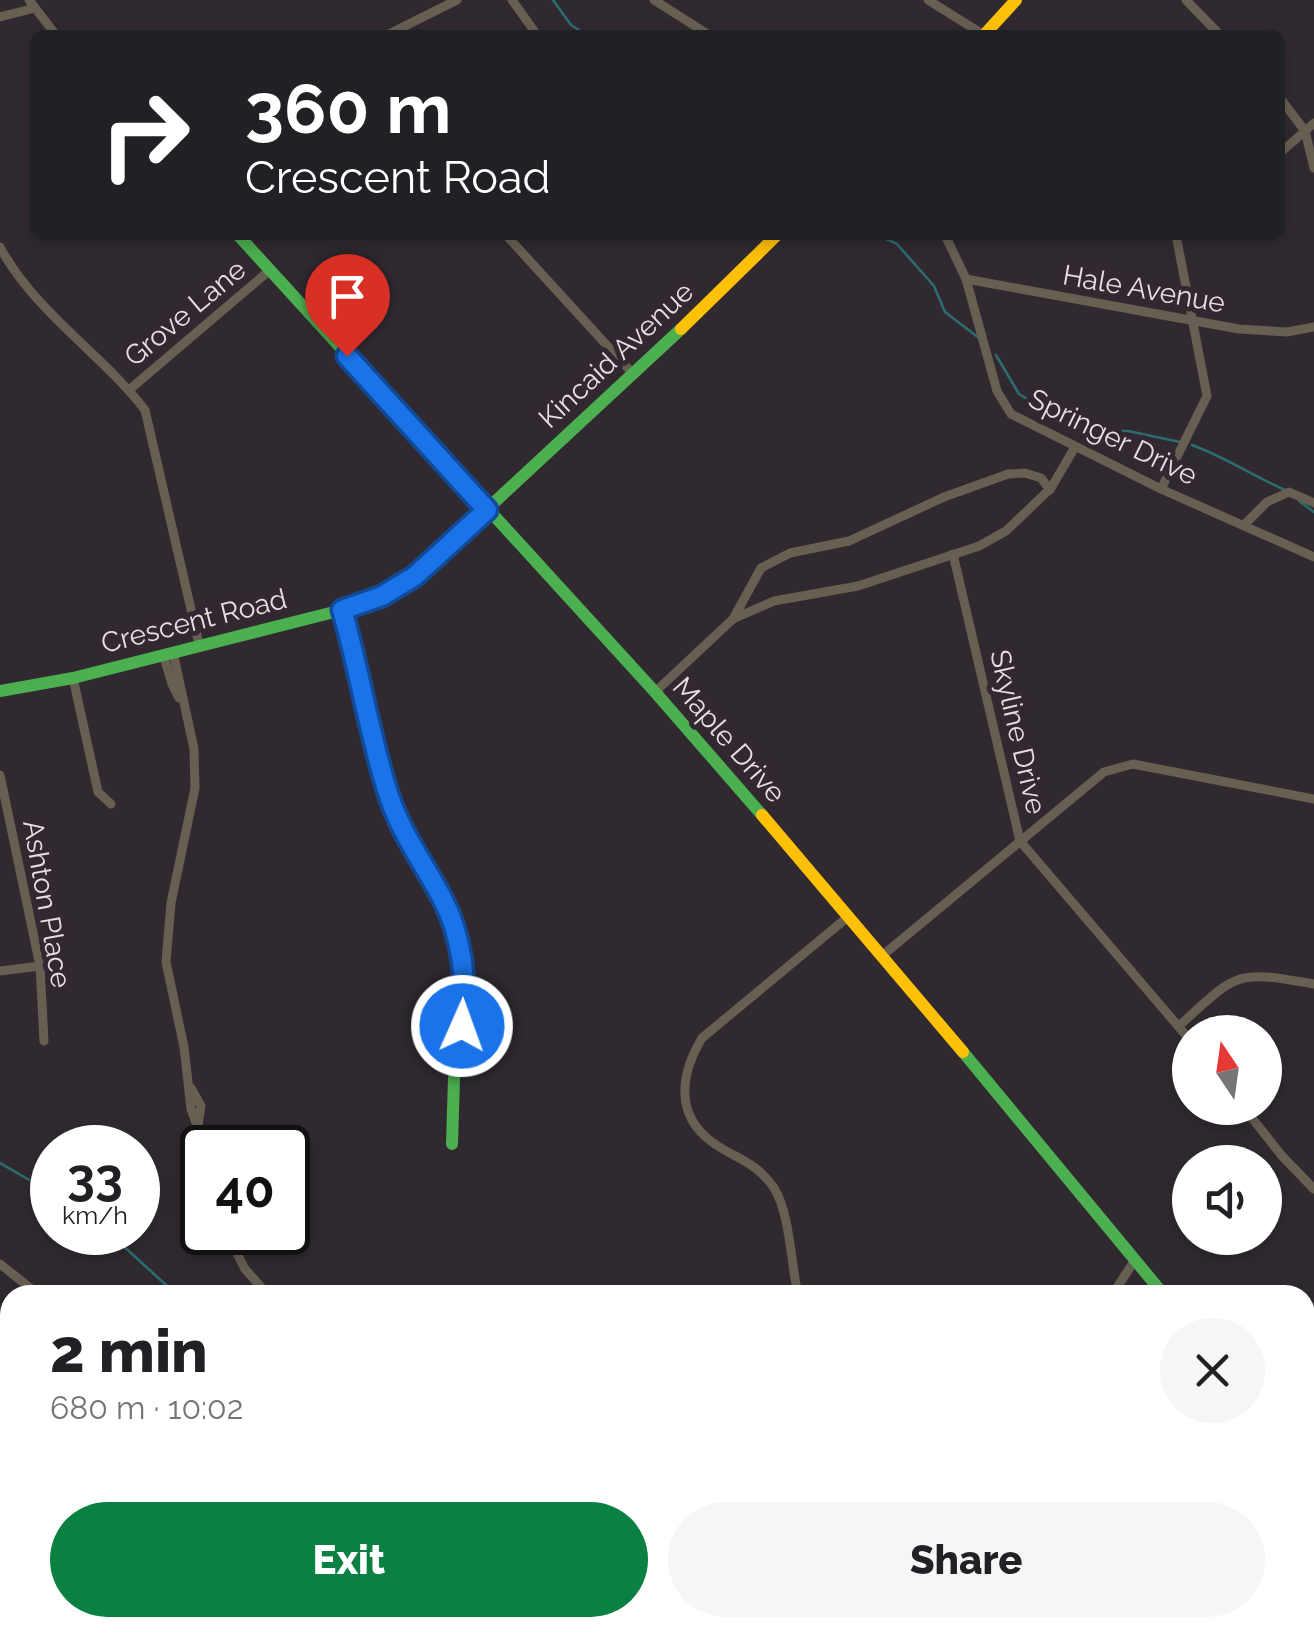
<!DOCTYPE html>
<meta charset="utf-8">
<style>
body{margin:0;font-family:Raleway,sans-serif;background:#f6f6f6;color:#202124;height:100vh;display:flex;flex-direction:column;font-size:38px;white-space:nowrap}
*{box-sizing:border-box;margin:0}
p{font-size:32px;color:#757577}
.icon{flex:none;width:55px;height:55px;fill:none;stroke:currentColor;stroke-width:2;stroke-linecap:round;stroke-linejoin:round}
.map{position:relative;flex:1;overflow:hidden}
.side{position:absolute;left:0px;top:1285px;width:1315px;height:352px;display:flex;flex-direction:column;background:#fff;border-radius:30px 30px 0 0;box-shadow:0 5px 15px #0003}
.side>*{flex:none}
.top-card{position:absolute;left:30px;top:30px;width:1255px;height:210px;border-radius:15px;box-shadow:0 5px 15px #0003;background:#202124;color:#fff;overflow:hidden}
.needle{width:65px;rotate:347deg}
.tools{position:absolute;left:1172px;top:1015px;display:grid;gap:20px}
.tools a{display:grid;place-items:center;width:110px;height:110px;border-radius:50%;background:#fff;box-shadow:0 5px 15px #0003;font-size:50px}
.speed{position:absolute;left:30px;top:1125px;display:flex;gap:20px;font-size:50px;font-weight:700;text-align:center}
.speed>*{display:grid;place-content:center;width:130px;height:130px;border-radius:50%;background:#fff;box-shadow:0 5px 15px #0003;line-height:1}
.speed small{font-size:25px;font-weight:400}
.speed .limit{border:5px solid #111;border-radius:15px;background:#fff;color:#111}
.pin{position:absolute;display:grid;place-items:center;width:85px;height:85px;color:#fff;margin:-102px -42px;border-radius:50% 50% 50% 0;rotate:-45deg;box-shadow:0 0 10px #0007}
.pin .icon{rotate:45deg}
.me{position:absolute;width:110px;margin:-55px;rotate:2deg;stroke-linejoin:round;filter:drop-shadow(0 0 8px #0008)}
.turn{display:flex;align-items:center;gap:35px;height:210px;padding:0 50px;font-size:45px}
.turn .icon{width:130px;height:130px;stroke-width:2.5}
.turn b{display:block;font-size:70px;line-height:85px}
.round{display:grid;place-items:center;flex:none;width:105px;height:105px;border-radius:52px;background:#f6f6f6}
.summary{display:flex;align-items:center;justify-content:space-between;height:170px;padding:0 50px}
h1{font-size:60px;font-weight:800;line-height:75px}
.primary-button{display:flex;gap:20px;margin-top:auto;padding:20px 50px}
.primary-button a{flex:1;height:115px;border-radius:60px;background:#0b8043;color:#fff;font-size:40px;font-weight:800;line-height:115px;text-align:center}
.primary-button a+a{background:#f6f6f6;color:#202124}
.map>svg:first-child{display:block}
</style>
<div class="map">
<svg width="1314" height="1637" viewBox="0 0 1314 1637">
<defs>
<pattern id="forest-firs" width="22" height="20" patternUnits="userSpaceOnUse" patternTransform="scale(2.5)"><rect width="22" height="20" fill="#0c3f2a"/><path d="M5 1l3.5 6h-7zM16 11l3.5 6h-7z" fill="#2f5a49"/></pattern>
</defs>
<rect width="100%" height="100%" fill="#302a30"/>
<path fill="url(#forest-firs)" d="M570 1628H744L745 1637H569Z"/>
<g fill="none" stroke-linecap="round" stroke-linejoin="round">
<g stroke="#2b6d71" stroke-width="2.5">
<path d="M553 0 571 25 587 35"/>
<path d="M878 235 897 244 934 286 945 312 979 338"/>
<path d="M996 355 1019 394 1077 431H1128L1180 442"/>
<path d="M1192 445C1225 457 1253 476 1285 490"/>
<path d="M1299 501 1314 512"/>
<path d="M0 1163 52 1193"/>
<path d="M108 1232 177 1295"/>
<path d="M539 1628 549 1637"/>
</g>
<g stroke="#675f52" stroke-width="9">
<path d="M29 0 56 35"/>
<path d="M512 0 537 35"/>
<path d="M654 0 709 35"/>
<path d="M928 0 984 35"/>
<path d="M1186 0 1220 35"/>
<path d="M0 17 35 8"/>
<path d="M344 35H378"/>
<path d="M387 35 457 0"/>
<path d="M1280 98 1305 131 1314 168"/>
<path d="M1280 153 1314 123"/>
<path d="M506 235 634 375"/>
<path d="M945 235 966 279 997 391 1011 414 1161 489 1314 557"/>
<path d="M0 247C34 311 101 353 145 410L199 644"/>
<path d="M966 279 1239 329 1287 332 1314 327"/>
<path d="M129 390 270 270"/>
<path d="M1161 489 1207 396 1176 235"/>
<path d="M1244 525 1267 502 1289 492 1314 503"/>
<path d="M953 554 1020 841 1190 1040"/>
<path d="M733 619 761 568 790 553 849 541 944 497 1008 474 1025 473 1041 478 1050 490"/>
<path d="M173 652 194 749 195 788 171 903 166 962 184 1047 191 1109 205 1148"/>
<path d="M163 654 172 684 179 698"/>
<path d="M73 678 98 792 111 804"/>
<path d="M655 692 733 619 774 601 858 586 979 546 1006 531 1051 488 1075 447"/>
<path d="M0 775 40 966 44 1041"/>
<path d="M883 955 1104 772 1133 764 1314 799"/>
<path d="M0 971 40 966"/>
<path d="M1179 1026C1238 972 1234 970 1314 984"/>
<path d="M191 1088 201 1106 198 1125"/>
<path d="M1244 1108 1282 1156 1314 1189"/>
<path d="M226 1232 245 1269 268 1295"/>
<path d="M0 1264 39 1295"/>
<path d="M798 1295C791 1265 790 1213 774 1188 756 1161 735 1159 712 1142 674 1114 681 1073 702 1038L849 916"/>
<path d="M1112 1295 1135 1260"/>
<path d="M0 1384 10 1375"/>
<path d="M1305 1441 1314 1446"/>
<path d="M0 1568 10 1559"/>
<path d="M361 1628 374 1637"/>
<path d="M957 1628 962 1637"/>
<path d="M165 1637 173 1628"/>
<path d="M975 1637 980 1628"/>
<path d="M1281 1637 1297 1629 1314 1634"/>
</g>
<g stroke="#4caf50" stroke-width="12">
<path d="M238 235 655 692 762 815"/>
<path d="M342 610 389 797 406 837 445 903 459 950 466 996 454 1078 452 1144"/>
<path d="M0 691 73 678 342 610 382 596 415 576 681 329"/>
<path d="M963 1052 1164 1295"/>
</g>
<g stroke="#ffc107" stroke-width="12">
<path d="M984 35 1016 0"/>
<path d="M681 329 777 235"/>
<path d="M762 815 963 1052"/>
</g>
</g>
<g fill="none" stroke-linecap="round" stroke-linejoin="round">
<defs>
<path id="route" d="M347 356 487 510 415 576 382 596 342 610C360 671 369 736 389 796 401 833 424 864 442 898 462 935 468 985 462 1026"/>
</defs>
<use href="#route" stroke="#114b97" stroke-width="25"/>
<use href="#route" stroke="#1a73e8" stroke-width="18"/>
</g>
<g text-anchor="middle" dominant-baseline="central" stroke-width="10" stroke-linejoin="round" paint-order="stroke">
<g font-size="28" fill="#e6dee6" stroke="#332732">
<text transform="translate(1144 289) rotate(10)">Hale Avenue</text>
<text transform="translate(185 313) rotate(-40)">Grove Lane</text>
<text transform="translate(616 355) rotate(-43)">Kincaid Avenue</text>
<text transform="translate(1113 437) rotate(26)">Springer Drive</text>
<text transform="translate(194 621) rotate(-14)">Crescent Road</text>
<text transform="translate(1018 732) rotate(77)">Skyline Drive</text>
<text transform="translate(729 740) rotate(49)">Maple Drive</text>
<text transform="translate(47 904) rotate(80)">Ashton Place</text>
</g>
</g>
</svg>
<div class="tools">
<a><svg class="needle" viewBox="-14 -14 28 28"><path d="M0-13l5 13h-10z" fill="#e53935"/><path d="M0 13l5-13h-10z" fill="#757577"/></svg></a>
<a><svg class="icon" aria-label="sound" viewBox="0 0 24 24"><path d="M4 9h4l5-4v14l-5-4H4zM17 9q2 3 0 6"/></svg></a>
</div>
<div class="speed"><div>33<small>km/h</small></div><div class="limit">40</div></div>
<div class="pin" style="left:347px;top:356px;background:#d93025"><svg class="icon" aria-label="arrive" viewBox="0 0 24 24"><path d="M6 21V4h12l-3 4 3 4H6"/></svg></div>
<svg class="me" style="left:462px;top:1026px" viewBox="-20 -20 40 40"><circle r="17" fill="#1a73e8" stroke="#fff" stroke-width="3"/><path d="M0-11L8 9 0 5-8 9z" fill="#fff"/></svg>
<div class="top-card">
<div class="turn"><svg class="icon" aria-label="right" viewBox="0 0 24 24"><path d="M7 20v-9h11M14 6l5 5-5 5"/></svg><div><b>360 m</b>Crescent Road</div></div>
</div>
<section class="side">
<div class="summary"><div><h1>2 min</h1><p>680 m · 10:02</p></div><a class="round"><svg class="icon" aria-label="close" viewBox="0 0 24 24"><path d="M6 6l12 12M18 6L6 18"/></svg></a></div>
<div class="primary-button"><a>Exit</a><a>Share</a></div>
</section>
</div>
